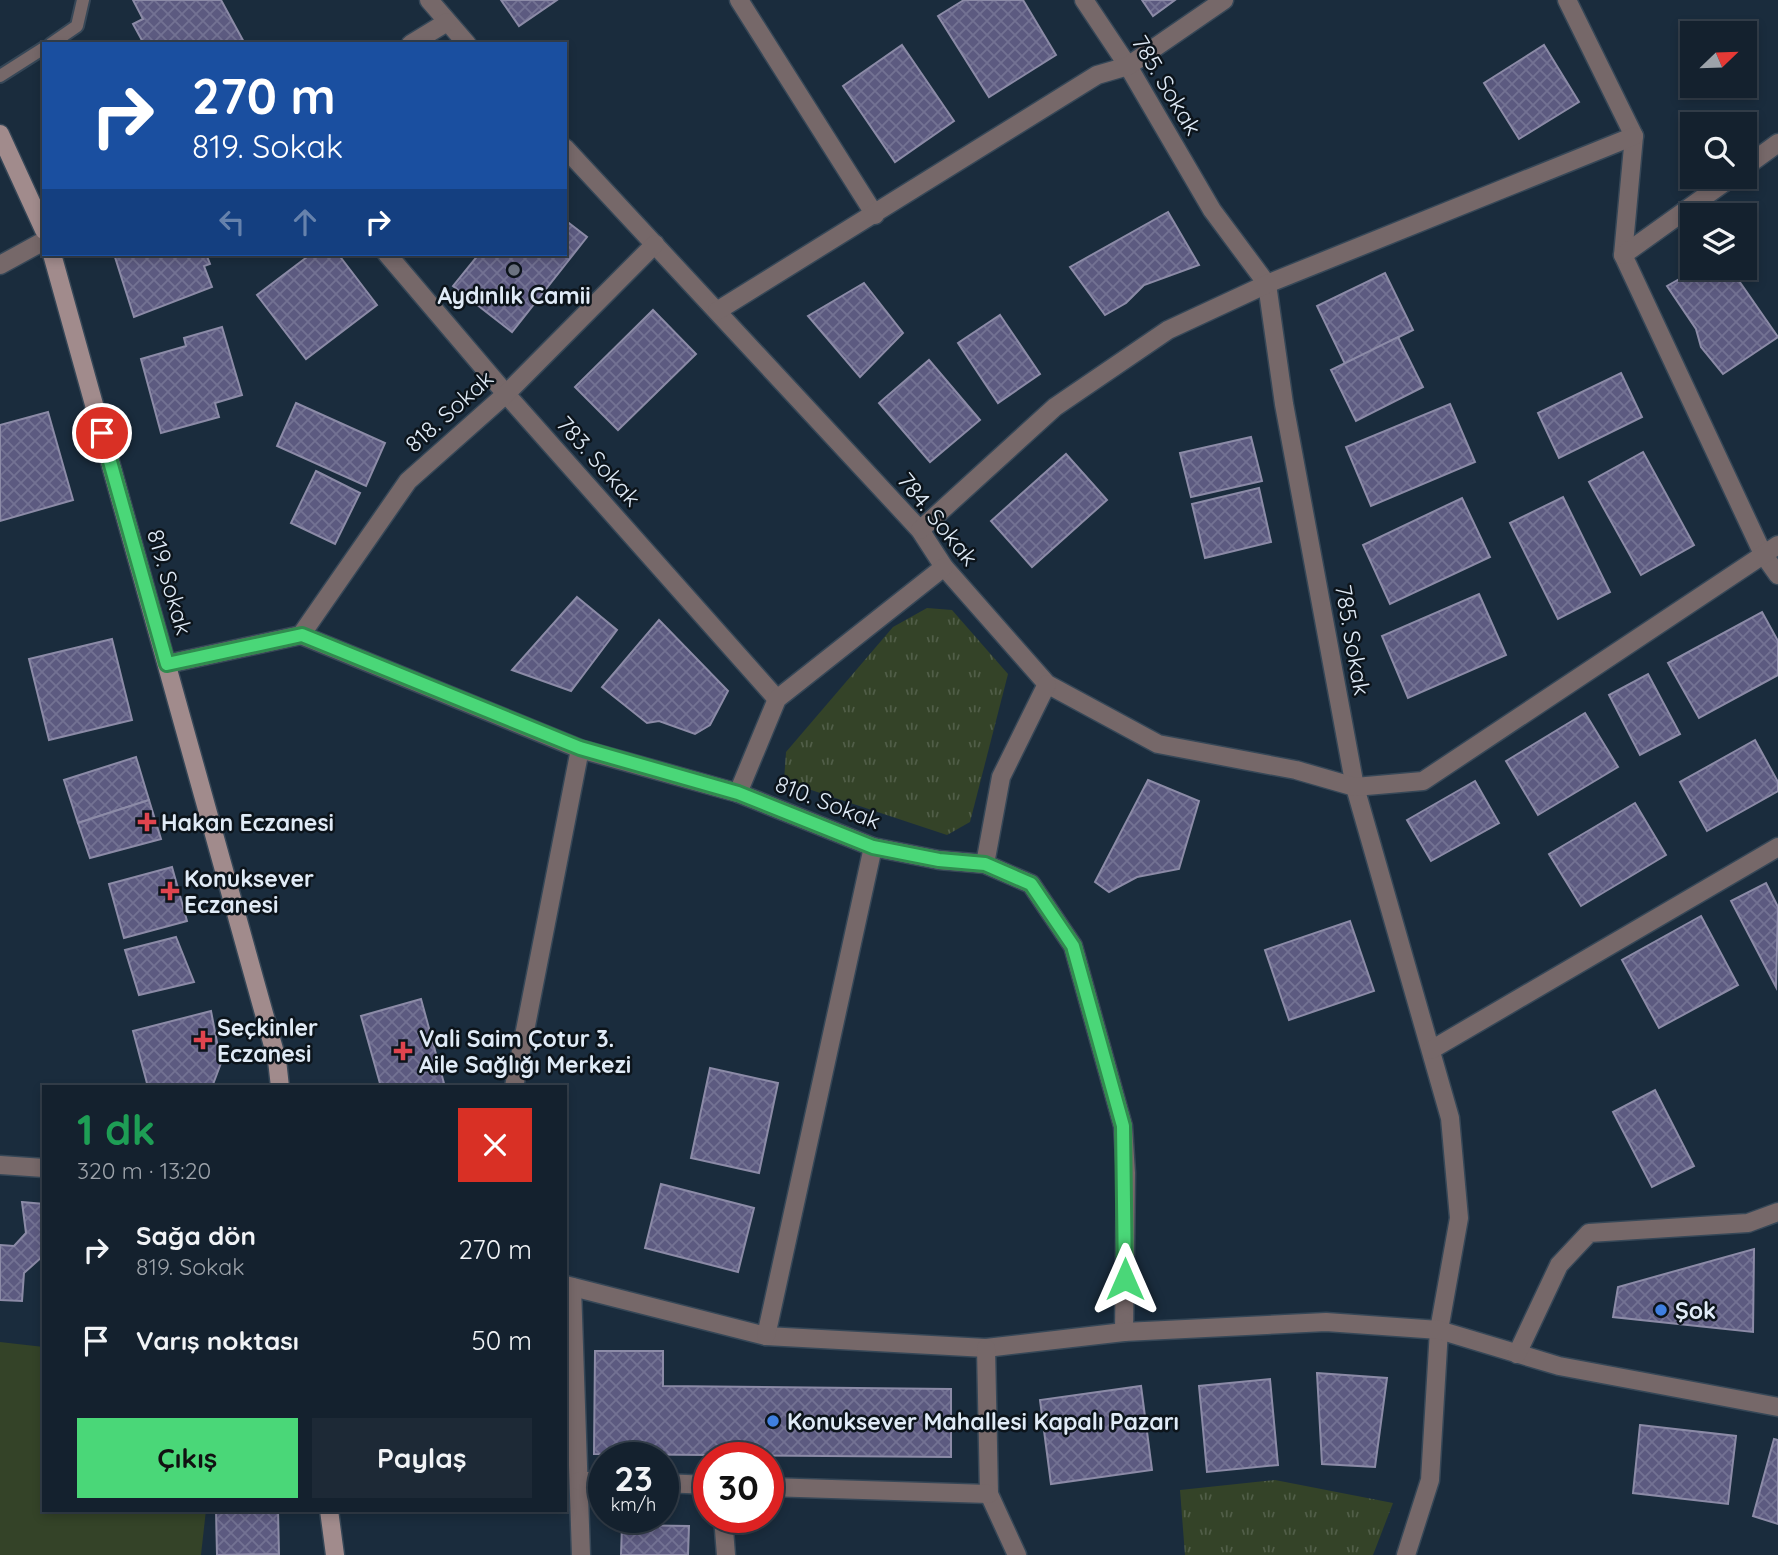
<!DOCTYPE html>
<html lang="tr">
<meta charset="utf-8">
<style>
body{margin:0;font-family:Quicksand,sans-serif;background:#1d2936;color:#f1f3f6;height:100vh;display:flex;flex-direction:column;font-size:26px;white-space:nowrap}
*{box-sizing:border-box;margin:0}
p{font-size:23px;color:#9da3aa}
.icon{flex:none;width:38px;height:38px;fill:none;stroke:currentColor;stroke-width:2;stroke-linecap:round;stroke-linejoin:round}
.map{position:relative;flex:1;overflow:hidden}
.side{position:absolute;left:42px;top:1085px;width:525px;height:427px;display:flex;flex-direction:column;background:#14212e;border-radius:0px;box-shadow:0 4px 10px #0003,0 0 0 2px #333e4a}
.side>*{flex:none}
.hud{position:absolute;left:42px;top:42px;width:525px;height:214px;border-radius:0px;box-shadow:0 4px 10px #0003,0 0 0 2px #333e4a;background:#1a4fa0;color:#fff;overflow:hidden}
.needle{width:46px;rotate:67deg}
.buttons{position:absolute;left:1680px;top:21px;display:grid;gap:14px}
.buttons a{display:grid;place-items:center;width:77px;height:77px;border-radius:0px;background:#14212e;box-shadow:0 4px 10px #0003,0 0 0 2px #333e4a;font-size:35px}
.speed{position:absolute;left:588px;top:1442px;display:flex;gap:14px;font-size:35px;font-weight:700;text-align:center}
.speed>*{display:grid;place-content:center;width:91px;height:91px;border-radius:50%;background:#14212e;box-shadow:0 4px 10px #0003,0 0 0 2px #333e4a;line-height:1}
.speed small{font-size:18px;font-weight:400}
.speed .limit{border:10px solid #d22;background:#fff;color:#111}
.pin{position:absolute;display:grid;place-items:center;width:60px;height:60px;color:#fff;margin:-30px;border:4px solid #fff;border-radius:50%;box-shadow:0 2px 7px #0007}
.me{position:absolute;width:77px;margin:-38px;rotate:0deg;stroke-linejoin:round;filter:drop-shadow(0 0 5px #0008)}
.turn{display:flex;align-items:center;gap:24px;height:147px;padding:0 35px;font-size:32px}
.turn .icon{width:91px;height:91px;stroke-width:2.5}
.turn b{display:block;font-size:49px;line-height:60px}
.lanes{display:flex;align-items:center;height:66px;padding:0 35px;background:#0003;justify-content:center;gap:35px;direction:ltr}
.lanes .off{opacity:.35}
.round{display:grid;place-items:center;flex:none;width:74px;height:74px;border-radius:0px;background:#1d2936}
.overview{display:flex;align-items:center;justify-content:space-between;height:119px;padding:0 35px}
h1{font-size:42px;font-weight:700;line-height:52px;color:#1e9e55}
.action{display:flex;gap:14px;margin-top:auto;padding:14px 35px}
.action a{flex:1;height:80px;border-radius:0px;background:#4ad778;color:#111;font-size:28px;font-weight:700;line-height:80px;text-align:center}
.action a+a{background:#1d2936;color:#f1f3f6}
ul{padding:0;list-style:none}
li{display:flex;align-items:center;gap:21px;height:91px;padding:0 35px}
li div{flex:1}
li b{display:block;font-size:26px}
li em{font-style:normal}
.map>svg:first-child{display:block}
</style>
<div class="map">
<svg width="1778" height="1555" viewBox="0 0 1778 1555">
<defs>
<pattern id="grass-tufts" width="24" height="20" patternUnits="userSpaceOnUse" patternTransform="scale(1.75)"><rect width="24" height="20" fill="#344328"/><path d="M3 7l-1-3M5 7V3M7 7l1-3M15 17l-1-3M17 17v-4M19 17l1-3" fill="none" stroke="#515e48"/></pattern>
<pattern id="building-cross-hatch" width="8" height="8" patternUnits="userSpaceOnUse" patternTransform="scale(1.75)"><rect width="8" height="8" fill="#5c5a80"/><path d="M0 0l8 8M0 8l8-8" fill="none" stroke="#737293"/></pattern>
</defs>
<rect width="100%" height="100%" fill="#1a2c3d"/>
<g fill="url(#grass-tufts)">
<path d="M927 608 952 610 1008 674 970 822 947 835 784 781 786 752 893 627Z"/>
<path d="M1275 1480 1393 1503 1373 1555H1185L1180 1490Z"/>
</g>
<path fill="#344328" d="M0 1342 44 1347V1510H206L201 1555H0Z"/>
<g fill="url(#building-cross-hatch)" stroke="#8c8ba7" stroke-width="2">
<path d="M133 0H221L245 44H144L133 24 143 19Z"/>
<path d="M501 0H557L519 26Z"/>
<path d="M964 0H1023L1056 55 989 97 938 16Z"/>
<path d="M1142 0H1175L1153 16Z"/>
<path d="M902 45 954 121 895 162 843 86Z"/>
<path d="M1544 45 1579 102 1519 139 1484 83Z"/>
<path d="M1168 212 1199 265 1144 285 1126 303 1105 315 1070 267Z"/>
<path d="M565 220 587 237 512 332 453 286 479 254H565Z"/>
<path d="M114 254H206L210 264 204 266 212 287 134 317Z"/>
<path d="M311 254H338L377 305 306 359 257 295Z"/>
<path d="M1699 268H1730L1778 337 1723 374 1701 347 1696 329 1667 286Z"/>
<path d="M1385 273 1413 330 1345 364 1317 306Z"/>
<path d="M864 283 903 333 860 377 808 316Z"/>
<path d="M653 310 696 354 618 430 575 387Z"/>
<path d="M1000 315 1040 374 998 403 958 343Z"/>
<path d="M222 327 242 395 215 403 219 417 161 433 141 359 186 346 184 338Z"/>
<path d="M1398 337 1423 387 1356 421 1331 370Z"/>
<path d="M929 360 980 420 930 462 879 403Z"/>
<path d="M1621 373 1642 417 1559 458 1538 413Z"/>
<path d="M296 403 385 443 366 486 277 446Z"/>
<path d="M1450 404 1475 462 1371 506 1346 447Z"/>
<path d="M48 412 73 500 0 521V425Z"/>
<path d="M1251 437 1262 481 1191 497 1180 453Z"/>
<path d="M1643 452 1694 545 1641 575 1589 482Z"/>
<path d="M1066 454 1107 500 1032 567 991 521Z"/>
<path d="M316 471 360 493 335 544 291 523Z"/>
<path d="M1259 488 1271 542 1205 558 1192 504Z"/>
<path d="M1563 497 1610 592 1558 619 1510 523Z"/>
<path d="M1462 498 1490 557 1390 604 1363 545Z"/>
<path d="M1479 594 1506 655 1408 698 1382 636Z"/>
<path d="M577 597 617 630 571 691 512 670Z"/>
<path d="M1762 612 1778 641V675L1699 718 1668 663Z"/>
<path d="M659 620 728 691 710 725 695 734 659 721 647 723 602 687Z"/>
<path d="M112 639 132 720 49 740 29 659Z"/>
<path d="M1648 674 1680 734 1640 755 1609 695Z"/>
<path d="M1585 713 1618 767 1538 815 1506 761Z"/>
<path d="M1755 740 1778 782V791L1707 831 1680 782Z"/>
<path d="M136 757 149 800 78 823 64 780Z"/>
<path d="M1148 780 1199 801 1179 869 1137 877 1109 892 1095 882Z"/>
<path d="M1475 781 1499 823 1431 861 1407 820Z"/>
<path d="M149 800 161 839 90 858 78 823Z"/>
<path d="M1635 803 1666 855 1581 906 1549 854Z"/>
<path d="M172 867 187 921 124 938 109 884Z"/>
<path d="M1766 883 1778 907 1776 987 1731 901Z"/>
<path d="M1701 916 1738 985 1659 1028 1622 960Z"/>
<path d="M1350 921 1374 991 1289 1020 1265 950Z"/>
<path d="M176 937 194 982 139 995 125 950Z"/>
<path d="M421 999 445 1087H381L361 1016Z"/>
<path d="M211 1011 221 1063 212 1087H148L133 1031Z"/>
<path d="M710 1068 778 1083 759 1173 691 1158Z"/>
<path d="M1655 1090 1694 1166 1652 1187 1613 1112Z"/>
<path d="M661 1184 754 1208 738 1272 645 1248Z"/>
<path d="M22 1202 44 1204V1255L24 1273 22 1301 0 1300V1245L14 1246 26 1233Z"/>
<path d="M1754 1249 1753 1332 1613 1317 1618 1287Z"/>
<path d="M595 1351H663V1386L951 1389V1457L594 1454Z"/>
<path d="M1317 1373 1387 1378 1375 1467 1322 1464Z"/>
<path d="M1270 1379 1278 1465 1207 1472 1199 1386Z"/>
<path d="M1141 1386 1152 1470 1051 1484 1040 1400Z"/>
<path d="M1640 1425 1736 1436 1728 1504 1633 1493Z"/>
<path d="M1774 1439 1778 1440V1524L1753 1516Z"/>
<path d="M216 1510H278L279 1554 217 1555Z"/>
<path d="M622 1525 689 1526 688 1555H621Z"/>
</g>
<g fill="none" stroke-linecap="round" stroke-linejoin="round">
<defs>
<g id="lane">
<path d="M51 44 77 26 83 0"/>
<path d="M0 76 44 48"/>
</g>
<g id="street">
<path d="M429 0 467 44"/>
<path d="M739 0 875 215"/>
<path d="M1084 0 1128 66 1212 210 1267 284 1284 404 1355 787 1450 1118 1459 1218 1439 1330 1430 1480 1406 1555"/>
<path d="M1567 0 1634 136 1623 255 1763 554 1778 575"/>
<path d="M411 44 447 22"/>
<path d="M565 148 920 530 944 567 1047 684 1158 744 1296 770 1355 787 1423 781 1778 545"/>
<path d="M1745 167 1778 143"/>
<path d="M387 254 506 394 777 699"/>
<path d="M1623 255 1732 177"/>
<path d="M0 265 44 241"/>
<path d="M717 311 1097 75 1128 66 1224 0"/>
<path d="M920 530 1055 407 1168 330 1267 284 1634 136"/>
<path d="M301 635 408 481 506 394 655 244"/>
<path d="M167 664 301 635 580 749 738 793 873 847 939 860 985 864 1031 884 1073 946 1123 1126 1126 1173 1124 1332"/>
<path d="M738 793 777 699 944 567"/>
<path d="M985 864 1001 777 1047 684"/>
<path d="M1431 1050 1778 847"/>
<path d="M514 1087 580 749"/>
<path d="M0 1165 44 1168"/>
<path d="M565 1285 766 1336 986 1348 1124 1332 1326 1322 1439 1330 1559 1366 1778 1407"/>
<path d="M572 1287 581 1555"/>
<path d="M766 1336 873 847"/>
<path d="M986 1348 989 1494 1017 1555"/>
<path d="M1517 1354 1559 1265 1589 1233 1748 1223 1778 1212"/>
<path d="M579 1481H604"/>
<path d="M663 1483 709 1485"/>
<path d="M768 1487 989 1494"/>
<path d="M723 1517 726 1555"/>
</g>
<g id="secondary">
<path d="M0 134 44 230"/>
<path d="M52 254 277 1060 280 1087"/>
<path d="M329 1510 335 1555"/>
</g>
</defs>
<use href="#lane" stroke="#364757" stroke-width="16"/>
<use href="#street" stroke="#364757" stroke-width="21"/>
<use href="#secondary" stroke="#364757" stroke-width="21"/>
<use href="#lane" stroke="#766869" stroke-width="12"/>
<use href="#street" stroke="#766869" stroke-width="18"/>
<use href="#secondary" stroke="#a18b8c" stroke-width="18"/>
</g>
<g fill="none" stroke-linecap="round" stroke-linejoin="round">
<defs>
<path id="route" d="M102 433 167 664 302 635 580 748 738 793 873 847 939 860 985 864 1031 884 1073 946 1123 1126 1125 1279"/>
</defs>
<use href="#route" stroke="#308c4e" stroke-width="18"/>
<use href="#route" stroke="#4ad778" stroke-width="12"/>
</g>
<circle fill="#6b7280" stroke="#0c141b" stroke-width="2.5" cx="514" cy="270" r="7"/>
<g fill="#e0444e" stroke="#0c141b" stroke-width="2.5">
<path d="M143.5 811.5h7v7h7v7h-7v7h-7v-7h-7v-7h7z"/>
<path d="M166.5 880.5h7v7h7v7h-7v7h-7v-7h-7v-7h7z"/>
<path d="M199.5 1029.5h7v7h7v7h-7v7h-7v-7h-7v-7h7z"/>
<path d="M399.5 1040.5h7v7h7v7h-7v7h-7v-7h-7v-7h7z"/>
</g>
<g fill="#3f7fe0" stroke="#0c141b" stroke-width="2.5">
<circle cx="1661" cy="1310" r="7"/>
<circle cx="773" cy="1421" r="7"/>
</g>
<g text-anchor="middle" dominant-baseline="central" stroke-width="5" stroke-linejoin="round" paint-order="stroke">
<g font-size="23" fill="#e0ebf7" stroke="#0c141b">
<text transform="translate(1167 85) rotate(59)">785. Sokak</text>
<text transform="translate(449 411) rotate(-42)">818. Sokak</text>
<text transform="translate(599 461) rotate(48)">783. Sokak</text>
<text transform="translate(938 519) rotate(51)">784. Sokak</text>
<text transform="translate(170 582) rotate(74)">819. Sokak</text>
<text transform="translate(1353 640) rotate(80)">785. Sokak</text>
<text transform="translate(828 802) rotate(21)">810. Sokak</text>
</g>
<g font-size="23" font-weight="bold" fill="#e0ebf7" stroke="#0c141b" text-anchor="start">
<text x="514" y="295" text-anchor="middle">Aydınlık Camii</text>
<text x="161" y="822">Hakan Eczanesi</text>
<text x="184" y="878">Konuksever<tspan x="184" dy="26">Eczanesi</tspan></text>
<text x="217" y="1027">Seçkinler<tspan x="217" dy="26">Eczanesi</tspan></text>
<text x="419" y="1038">Vali Saim Çotur 3.<tspan x="419" dy="26">Aile Sağlığı Merkezi</tspan></text>
<text x="1675" y="1310">Şok</text>
<text x="787" y="1421">Konuksever Mahallesi Kapalı Pazarı</text>
</g>
</g>
</svg>
<div class="buttons">
<a><svg class="needle" viewBox="-14 -14 28 28"><path d="M0-13l5 13h-10z" fill="#e53935"/><path d="M0 13l5-13h-10z" fill="#9da3aa"/></svg></a>
<a><svg class="icon" aria-label="search" viewBox="0 0 24 24"><circle cx="10" cy="10" r="6"/><path d="M15 15l6 6"/></svg></a>
<a><svg class="icon" aria-label="layers" viewBox="0 0 24 24"><path d="M12 4l9 5-9 5-9-5zM3 14l9 5 9-5"/></svg></a>
</div>
<div class="speed"><div>23<small>km/h</small></div><div class="limit">30</div></div>
<div class="pin" style="left:102px;top:433px;background:#d93025"><svg class="icon" aria-label="arrive" viewBox="0 0 24 24"><path d="M6 21V4h12l-3 4 3 4H6"/></svg></div>
<svg class="me" style="left:1125px;top:1279px" viewBox="-20 -20 40 40"><path d="M0-17L14 15 0 8-14 15z" fill="#4ad778" stroke="#fff" stroke-width="4"/></svg>
<div class="hud">
<div class="turn"><svg class="icon" aria-label="right" viewBox="0 0 24 24"><path d="M7 20v-9h11M14 6l5 5-5 5"/></svg><div><b>270 m</b>819. Sokak</div></div>
<div class="lanes"><svg class="icon off" aria-label="left" viewBox="0 0 24 24"><path d="M17 20v-9H6M10 6l-5 5 5 5"/></svg><svg class="icon off" aria-label="ahead" viewBox="0 0 24 24"><path d="M12 20V5M6 11l6-6 6 6"/></svg><svg class="icon" aria-label="right" viewBox="0 0 24 24"><path d="M7 20v-9h11M14 6l5 5-5 5"/></svg></div>
</div>
<section class="side">
<div class="overview"><div><h1>1 dk</h1><p>320 m · 13:20</p></div><a class="round" style="background:#d93025;color:#fff"><svg class="icon" aria-label="close" viewBox="0 0 24 24"><path d="M6 6l12 12M18 6L6 18"/></svg></a></div>
<ul>
<li><svg class="icon" aria-label="right" viewBox="0 0 24 24"><path d="M7 20v-9h11M14 6l5 5-5 5"/></svg><div><b>Sağa dön</b><p>819. Sokak</p></div><em>270 m</em></li>
<li><svg class="icon" aria-label="arrive" viewBox="0 0 24 24"><path d="M6 21V4h12l-3 4 3 4H6"/></svg><div><b>Varış noktası</b></div><em>50 m</em></li>
</ul>
<div class="action"><a>Çıkış</a><a>Paylaş</a></div>
</section>
</div>
